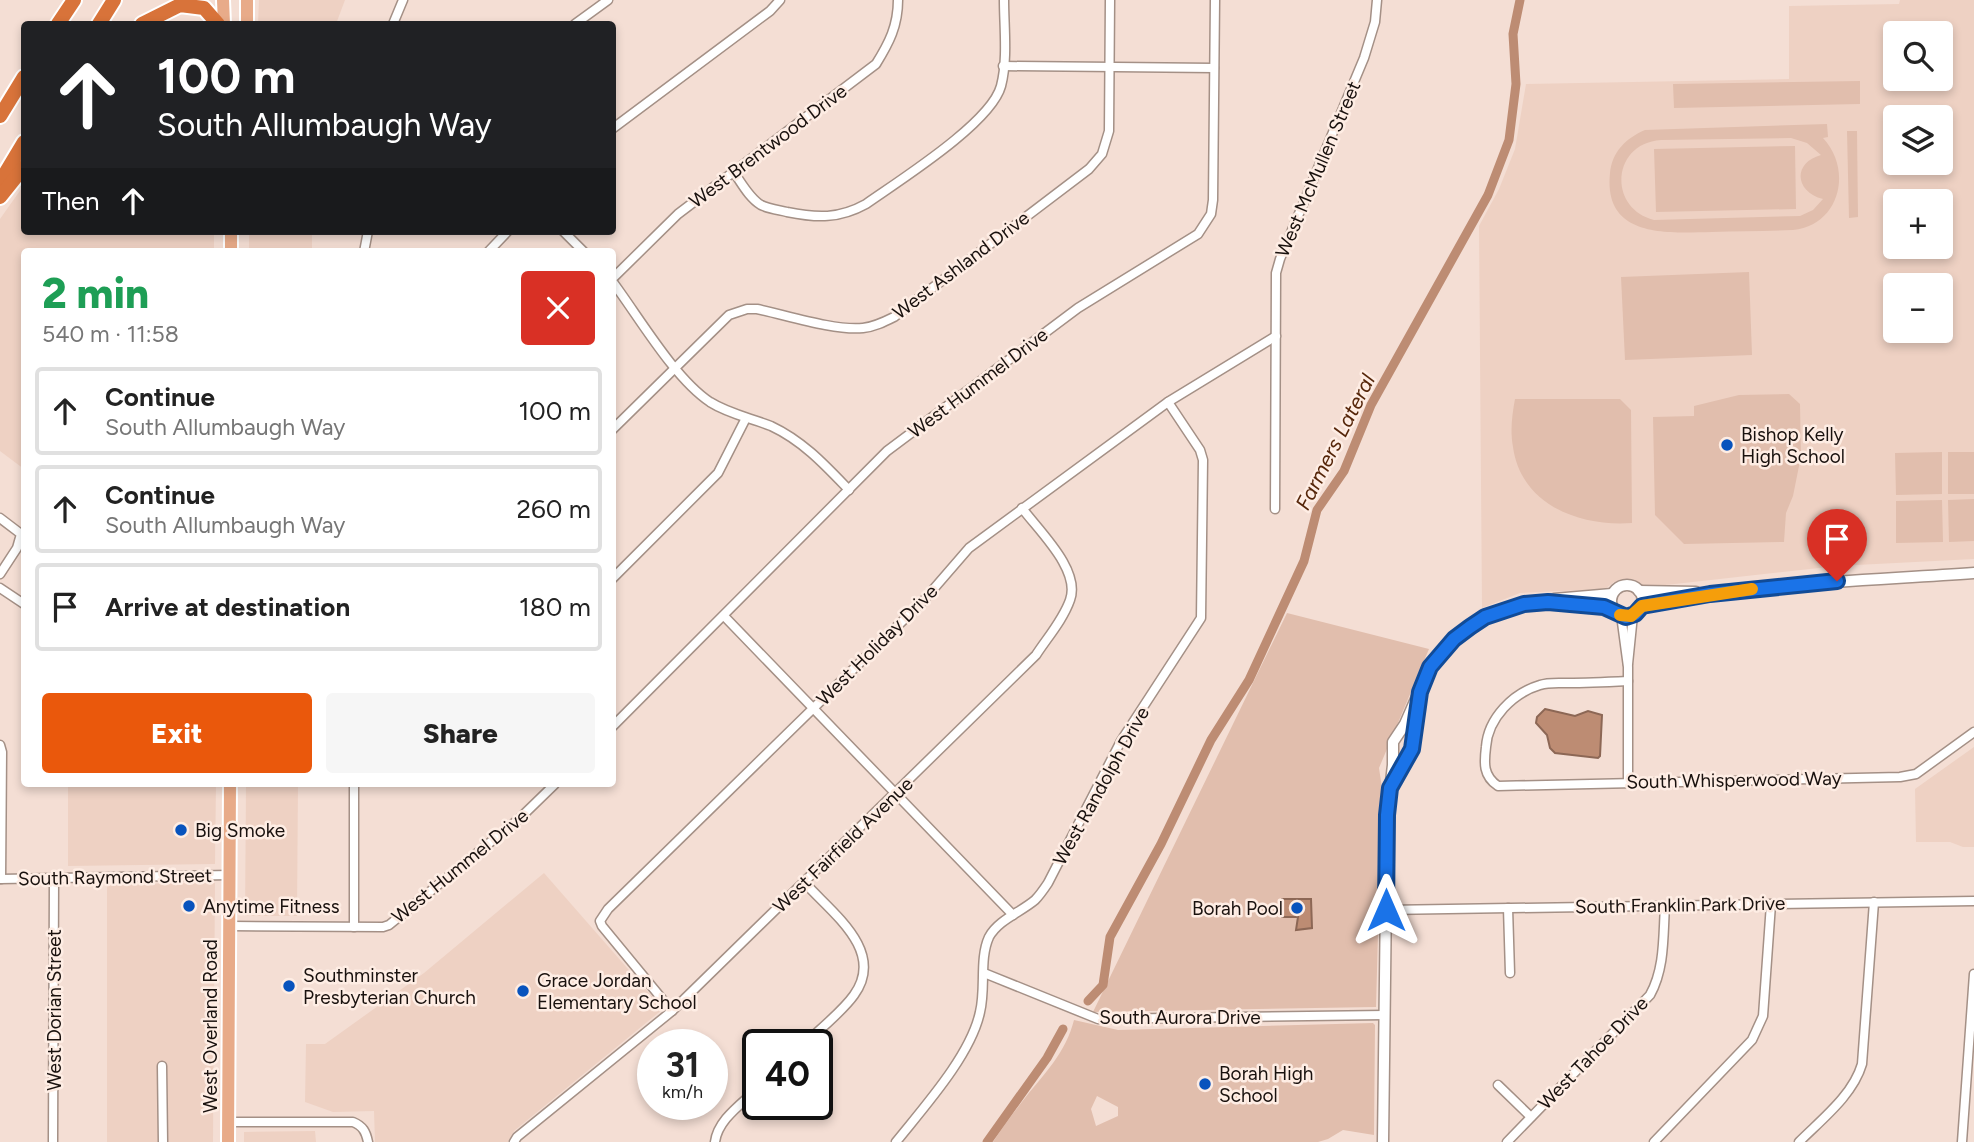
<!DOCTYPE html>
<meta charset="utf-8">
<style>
body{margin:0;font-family:Figtree,sans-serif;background:#f6f6f6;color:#222;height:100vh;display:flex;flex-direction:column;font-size:26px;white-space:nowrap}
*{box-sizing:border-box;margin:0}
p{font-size:23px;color:#767676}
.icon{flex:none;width:38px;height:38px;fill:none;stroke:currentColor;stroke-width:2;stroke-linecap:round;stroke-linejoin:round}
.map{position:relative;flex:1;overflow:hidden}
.drawer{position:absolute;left:21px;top:248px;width:595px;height:539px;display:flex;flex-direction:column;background:#fff;border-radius:7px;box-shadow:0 4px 10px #0003}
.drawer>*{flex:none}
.top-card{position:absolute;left:21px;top:21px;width:595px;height:214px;border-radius:7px;box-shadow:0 4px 10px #0003;background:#202124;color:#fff;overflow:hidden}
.tools{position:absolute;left:1883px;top:21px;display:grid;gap:14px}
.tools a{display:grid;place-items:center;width:70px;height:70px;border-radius:7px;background:#fff;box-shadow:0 4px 10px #0003;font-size:35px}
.speed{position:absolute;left:637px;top:1029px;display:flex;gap:14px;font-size:35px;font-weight:700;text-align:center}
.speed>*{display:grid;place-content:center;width:91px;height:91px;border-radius:50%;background:#fff;box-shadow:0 4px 10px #0003;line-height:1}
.speed small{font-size:18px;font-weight:400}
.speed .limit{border:4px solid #111;border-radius:10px;background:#fff;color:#111}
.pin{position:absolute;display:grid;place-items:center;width:60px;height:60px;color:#fff;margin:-72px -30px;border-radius:50% 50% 50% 0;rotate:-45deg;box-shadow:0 0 7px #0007}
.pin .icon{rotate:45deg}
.me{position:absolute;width:77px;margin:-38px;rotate:0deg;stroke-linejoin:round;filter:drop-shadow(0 0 5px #0008)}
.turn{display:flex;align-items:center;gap:24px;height:147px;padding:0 21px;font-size:32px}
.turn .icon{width:91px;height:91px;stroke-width:2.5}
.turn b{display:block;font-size:49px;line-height:60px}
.then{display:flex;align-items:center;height:66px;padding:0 21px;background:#0003;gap:14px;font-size:26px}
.round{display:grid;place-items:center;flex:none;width:74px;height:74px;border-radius:7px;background:#f6f6f6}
.head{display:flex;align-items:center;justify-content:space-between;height:119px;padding:0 21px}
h1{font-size:42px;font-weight:800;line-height:52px;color:#1e9e55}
.button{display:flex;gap:14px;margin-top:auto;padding:14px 21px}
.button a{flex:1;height:80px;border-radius:7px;background:#ea580c;color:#fff;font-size:28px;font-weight:800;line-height:80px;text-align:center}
.button a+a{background:#f6f6f6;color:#222}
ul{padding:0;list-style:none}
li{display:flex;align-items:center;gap:21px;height:88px;margin:0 14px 10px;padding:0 7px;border:4px solid #e0e0e0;border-radius:7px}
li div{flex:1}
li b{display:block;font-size:26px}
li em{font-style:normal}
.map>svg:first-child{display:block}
</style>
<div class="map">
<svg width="1974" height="1142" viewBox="0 0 1974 1142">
<rect width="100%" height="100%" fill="#f4ded4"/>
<g fill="#eed1c3" fill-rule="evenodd">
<path d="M259 0H345L336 24H258Z"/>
<path d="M1900 0H1974V559L1837 566 1648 587 1624 579 1614 582 1605 589 1520 593 1482 608 1479 226 1499 189 1515 149 1526 84 1789 79V6L1899 4ZM1895 33H1941V79H1895ZM1895 117H1941V163H1895ZM1895 201H1941V247H1895ZM1895 285H1941V331H1895Z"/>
<path d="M24 185V231H214V252H24V469L0 451V219Z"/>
<rect x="249" y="231" width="63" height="21"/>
<path d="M1974 747V847H1963L1950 842H1916L1915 789Z"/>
<path d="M68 784H216L215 864 68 866Z"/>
<path d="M246 784H298L297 916H245Z"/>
<path d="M544 873 663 1009 514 1131 508 1142H375L374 1111 333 1112 305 1102 306 1044H325L424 973Z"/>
<path d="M215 883 213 1142H107V884Z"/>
<path d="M315 1131 316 1142H244V1132Z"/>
</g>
<g fill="#e1bead" fill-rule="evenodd">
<path d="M1860 81V104L1674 108 1673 84Z"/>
<path d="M1827 124 1828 137 1823 138C1853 170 1840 225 1793 230 1766 231 1739 231 1712 232 1669 233 1603 239 1610 173 1612 152 1626 138 1645 130ZM1791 138 1807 143 1821 155C1792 163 1795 192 1823 199L1813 210 1800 216 1654 220C1607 208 1612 143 1661 140Z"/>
<path d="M1847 131H1857L1858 217 1849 218Z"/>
<path d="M1795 146 1796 209 1656 212 1654 149Z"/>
<path d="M1749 272 1752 355 1625 360 1621 277Z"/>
<path d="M1789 394 1800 404 1801 456 1793 496 1786 513 1784 542 1684 544 1655 515 1653 417 1694 416V406L1739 395Z"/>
<path d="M1515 399H1620L1631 410 1632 523C1580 527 1521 505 1513 447 1510 431 1512 415 1515 399Z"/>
<path d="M1942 452V494L1896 495 1895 453Z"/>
<rect x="1948" y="452" width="26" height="42"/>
<path d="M1974 499V541L1949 542 1948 500Z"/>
<path d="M1942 500 1943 542 1896 543V501Z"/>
<path d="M1287 613 1429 649 1379 768 1382 788 1376 1007 1093 1012Z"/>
<path d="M1074 1020 1118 1030 1373 1023 1375 1025 1374 1135 1343 1130 1328 1139 1318 1142H993C1003 1127 1014 1112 1025 1098 1045 1073 1066 1052 1074 1020ZM1097 1096 1118 1107V1116L1096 1126 1091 1109Z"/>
</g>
<g fill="#bd8c73" stroke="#8c6755" stroke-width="2">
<path d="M1545 709 1575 716 1588 711 1602 715 1600 756 1598 758 1555 753 1550 748 1547 735 1536 723 1537 717Z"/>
<path d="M1282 899H1311L1312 928 1296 930 1298 917H1282Z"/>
</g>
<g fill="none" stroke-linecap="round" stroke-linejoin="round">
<g stroke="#bd8c73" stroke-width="9">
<path d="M1088 1001 1103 985 1110 937 1161 844 1211 740 1249 680 1304 561 1317 510 1344 471 1371 405 1488 195 1509 140 1516 84 1513 34 1520 0"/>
<path d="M987 1142 1047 1058 1063 1029"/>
</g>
<defs>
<g id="minor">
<path d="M393 24 403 0"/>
<path d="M575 24 608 0"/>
<path d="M1003 66 1214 68"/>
<path d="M612 129 770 11 780 0"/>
<path d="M733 171C741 182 749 198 761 205 769 209 779 210 787 212 817 218 839 219 866 204 900 180 991 123 1001 86 1008 59 1004 27 1004 0"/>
<path d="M563 231 584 252"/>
<path d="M364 252 368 231"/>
<path d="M488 252 508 231"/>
<path d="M612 279 678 214 876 64C889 43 898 26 898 0"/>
<path d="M612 281C639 317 674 378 710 402 729 414 751 418 771 426 803 441 825 465 849 490"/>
<path d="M612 430 729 315 747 309H757C786 315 835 331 863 328 874 327 884 322 894 317L1089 169 1102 154 1109 131 1110 0"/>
<path d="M1275 509 1276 273 1280 259 1364 58 1375 22 1377 0"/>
<path d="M0 518 21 534 17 548 0 574"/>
<path d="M612 579 718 473 746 418"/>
<path d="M0 588 24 604"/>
<path d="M1621 615 1628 667V783"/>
<path d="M724 616 1013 915"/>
<path d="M1628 664 1633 615"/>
<path d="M1628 681C1608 682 1588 683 1568 683 1559 683 1548 682 1540 685 1513 693 1488 718 1486 747 1484 763 1483 776 1498 786L1900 777 1916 774 1974 732"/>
<path d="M612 727 887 451 1078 308 1198 234 1211 214 1213 200 1215 0"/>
<path d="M0 745 2 752 1 879"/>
<path d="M0 879 230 875"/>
<path d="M1508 908 1510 973"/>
<path d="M1386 910 1974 901"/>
<path d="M230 926 383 927 389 925 520 818 555 784"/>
<path d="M354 927V784"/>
<path d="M984 973 1098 1019 1385 1015"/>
<path d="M672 1011 602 926 600 921 608 909 924 600 969 548 1168 402 1276 336"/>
<path d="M803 1045C819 1030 842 1012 854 995 886 951 832 913 805 883"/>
<path d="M162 1066 163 1142"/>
<path d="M1498 1085 1531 1117"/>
<path d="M229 1122H353C363 1126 366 1132 368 1142"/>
<path d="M53 1142 54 878"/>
<path d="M514 1142 517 1137 672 1011 1036 655C1047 638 1063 620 1070 600 1081 570 1039 531 1022 508"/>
<path d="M715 1142C718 1119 742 1104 758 1088"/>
<path d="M896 1142C924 1107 971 1055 980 1012 986 988 979 959 989 937 998 920 1021 912 1035 900 1040 895 1044 889 1048 883L1121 741 1201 618 1203 460 1200 450 1168 402"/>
<path d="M1507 1142 1650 995C1665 968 1663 936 1665 906"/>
<path d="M1654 1142 1752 1040 1763 1016 1771 904"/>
<path d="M1799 1142C1822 1119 1853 1095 1862 1064L1874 902"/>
<path d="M1962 1142 1974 974"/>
</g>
<g id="tertiary">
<circle cx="1627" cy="601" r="16"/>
<path d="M1639 591 1696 592"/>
<path d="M1558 604 1613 609"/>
<path d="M1642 606C1751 583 1863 581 1974 573"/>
<path d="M1395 777 1412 749 1416 710"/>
<path d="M1383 1142 1387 815 1393 765V742L1405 724 1430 667 1454 639 1485 616 1504 609 1554 599 1612 594"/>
</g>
<g id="primary">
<path d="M223 0 224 24"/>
<path d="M247 24V0"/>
<path d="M231 252V231"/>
<path d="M228 1142 230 784"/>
</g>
<g id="motorway">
<path d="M58 24 74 0"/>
<path d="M99 24 114 0"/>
<path d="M142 24 180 5 204 8 218 24"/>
<path d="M0 116 24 77"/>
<path d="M0 182 24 142"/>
<path d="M0 197 24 167"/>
</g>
</defs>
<use href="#minor" stroke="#a49086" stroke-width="11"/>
<use href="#tertiary" stroke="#a49086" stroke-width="13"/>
<use href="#primary" stroke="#fff" stroke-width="16"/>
<use href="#motorway" stroke="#fff" stroke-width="18"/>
<use href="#minor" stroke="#fff" stroke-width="8"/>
<use href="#tertiary" stroke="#fff" stroke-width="10"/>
<use href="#primary" stroke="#e8ab89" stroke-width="12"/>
<use href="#motorway" stroke="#d8733a" stroke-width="14"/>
</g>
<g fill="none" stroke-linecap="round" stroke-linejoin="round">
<defs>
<path id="route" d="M1386 910 1387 815 1390 788 1412 749 1420 692 1430 667 1454 639 1470 627 1485 617 1524 604 1548 602 1604 607 1626 617 1635 614 1642 606 1710 594 1837 581"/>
</defs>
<use href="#route" stroke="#114b97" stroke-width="18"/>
<use href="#route" stroke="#1a73e8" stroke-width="12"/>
<path stroke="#f59e0b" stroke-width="12" d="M1620 615 1631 616 1642 606 1752 589"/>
</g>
<g fill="#0853bd" stroke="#feede4" stroke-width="2.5">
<circle cx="1727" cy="445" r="7"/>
<circle cx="181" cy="830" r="7"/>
<circle cx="189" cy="906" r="7"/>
<circle cx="1297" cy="908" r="7"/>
<circle cx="289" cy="986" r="7"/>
<circle cx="523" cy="991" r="7"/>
<circle cx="1205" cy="1084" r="7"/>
</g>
<g text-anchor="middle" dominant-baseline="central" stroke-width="5" stroke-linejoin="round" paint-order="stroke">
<g font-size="19" fill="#19110e" stroke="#feede4">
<text transform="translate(768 146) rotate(-37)">West Brentwood Drive</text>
<text transform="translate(1318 169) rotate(-67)">West McMullen Street</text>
<text transform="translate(961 265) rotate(-37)">West Ashland Drive</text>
<text transform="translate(978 383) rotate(-37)">West Hummel Drive</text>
<text transform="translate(877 645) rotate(-45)">West Holiday Drive</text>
<text transform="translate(1734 780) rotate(-1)">South Whisperwood Way</text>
<text transform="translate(1101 786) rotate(-61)">West Randolph Drive</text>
<text transform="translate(843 845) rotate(-44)">West Fairfield Avenue</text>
<text transform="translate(460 866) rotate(-39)">West Hummel Drive</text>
<text transform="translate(115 877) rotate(-1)">South Raymond Street</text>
<text transform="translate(1680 905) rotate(-1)">South Franklin Park Drive</text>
<text transform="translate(54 1010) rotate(-90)">West Dorian Street</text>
<text x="1180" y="1017">South Aurora Drive</text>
<text transform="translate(210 1026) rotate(-90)">West Overland Road</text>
<text transform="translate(1593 1053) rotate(-46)">West Tahoe Drive</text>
</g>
<g font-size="19" fill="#19110e" stroke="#feede4" text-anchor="start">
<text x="1741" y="434">Bishop Kelly<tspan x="1741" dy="22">High School</tspan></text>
<text x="195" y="830">Big Smoke</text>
<text x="203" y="906">Anytime Fitness</text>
<text x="1283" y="908" text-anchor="end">Borah Pool</text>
<text x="303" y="975">Southminster<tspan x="303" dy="22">Presbyterian Church</tspan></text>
<text x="537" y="980">Grace Jordan<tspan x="537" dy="22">Elementary School</tspan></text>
<text x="1219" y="1073">Borah High<tspan x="1219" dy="22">School</tspan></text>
</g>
<g font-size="21" font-style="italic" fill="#56260a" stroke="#feede4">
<text transform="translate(1335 442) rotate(-63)">Farmers Lateral</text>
</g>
</g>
</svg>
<div class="tools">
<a><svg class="icon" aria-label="search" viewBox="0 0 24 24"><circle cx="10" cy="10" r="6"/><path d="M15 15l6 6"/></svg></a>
<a><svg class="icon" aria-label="layers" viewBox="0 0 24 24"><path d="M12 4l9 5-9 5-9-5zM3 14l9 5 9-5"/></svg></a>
<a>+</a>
<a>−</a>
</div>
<div class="speed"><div>31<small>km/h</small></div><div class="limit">40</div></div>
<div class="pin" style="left:1837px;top:581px;background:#d93025"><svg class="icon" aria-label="arrive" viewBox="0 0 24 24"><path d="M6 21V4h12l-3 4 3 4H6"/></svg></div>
<svg class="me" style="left:1386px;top:910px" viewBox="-20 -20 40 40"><path d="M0-17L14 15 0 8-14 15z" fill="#1a73e8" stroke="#fff" stroke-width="4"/></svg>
<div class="top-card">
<div class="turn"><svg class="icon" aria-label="ahead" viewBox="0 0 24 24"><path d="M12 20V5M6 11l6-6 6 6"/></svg><div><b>100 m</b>South Allumbaugh Way</div></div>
<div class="then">Then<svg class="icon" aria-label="ahead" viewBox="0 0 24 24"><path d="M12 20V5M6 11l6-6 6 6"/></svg></div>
</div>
<section class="drawer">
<div class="head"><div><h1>2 min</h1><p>540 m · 11:58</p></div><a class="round" style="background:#d93025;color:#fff"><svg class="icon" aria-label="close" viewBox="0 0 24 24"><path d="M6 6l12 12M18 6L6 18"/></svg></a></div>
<ul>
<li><svg class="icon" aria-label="ahead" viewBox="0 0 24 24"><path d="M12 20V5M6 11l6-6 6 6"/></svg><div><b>Continue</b><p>South Allumbaugh Way</p></div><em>100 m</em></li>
<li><svg class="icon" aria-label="ahead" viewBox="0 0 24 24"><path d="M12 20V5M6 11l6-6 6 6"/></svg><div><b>Continue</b><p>South Allumbaugh Way</p></div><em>260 m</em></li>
<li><svg class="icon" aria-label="arrive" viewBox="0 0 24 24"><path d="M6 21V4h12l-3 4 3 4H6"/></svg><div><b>Arrive at destination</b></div><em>180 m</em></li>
</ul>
<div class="button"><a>Exit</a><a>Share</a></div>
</section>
</div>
